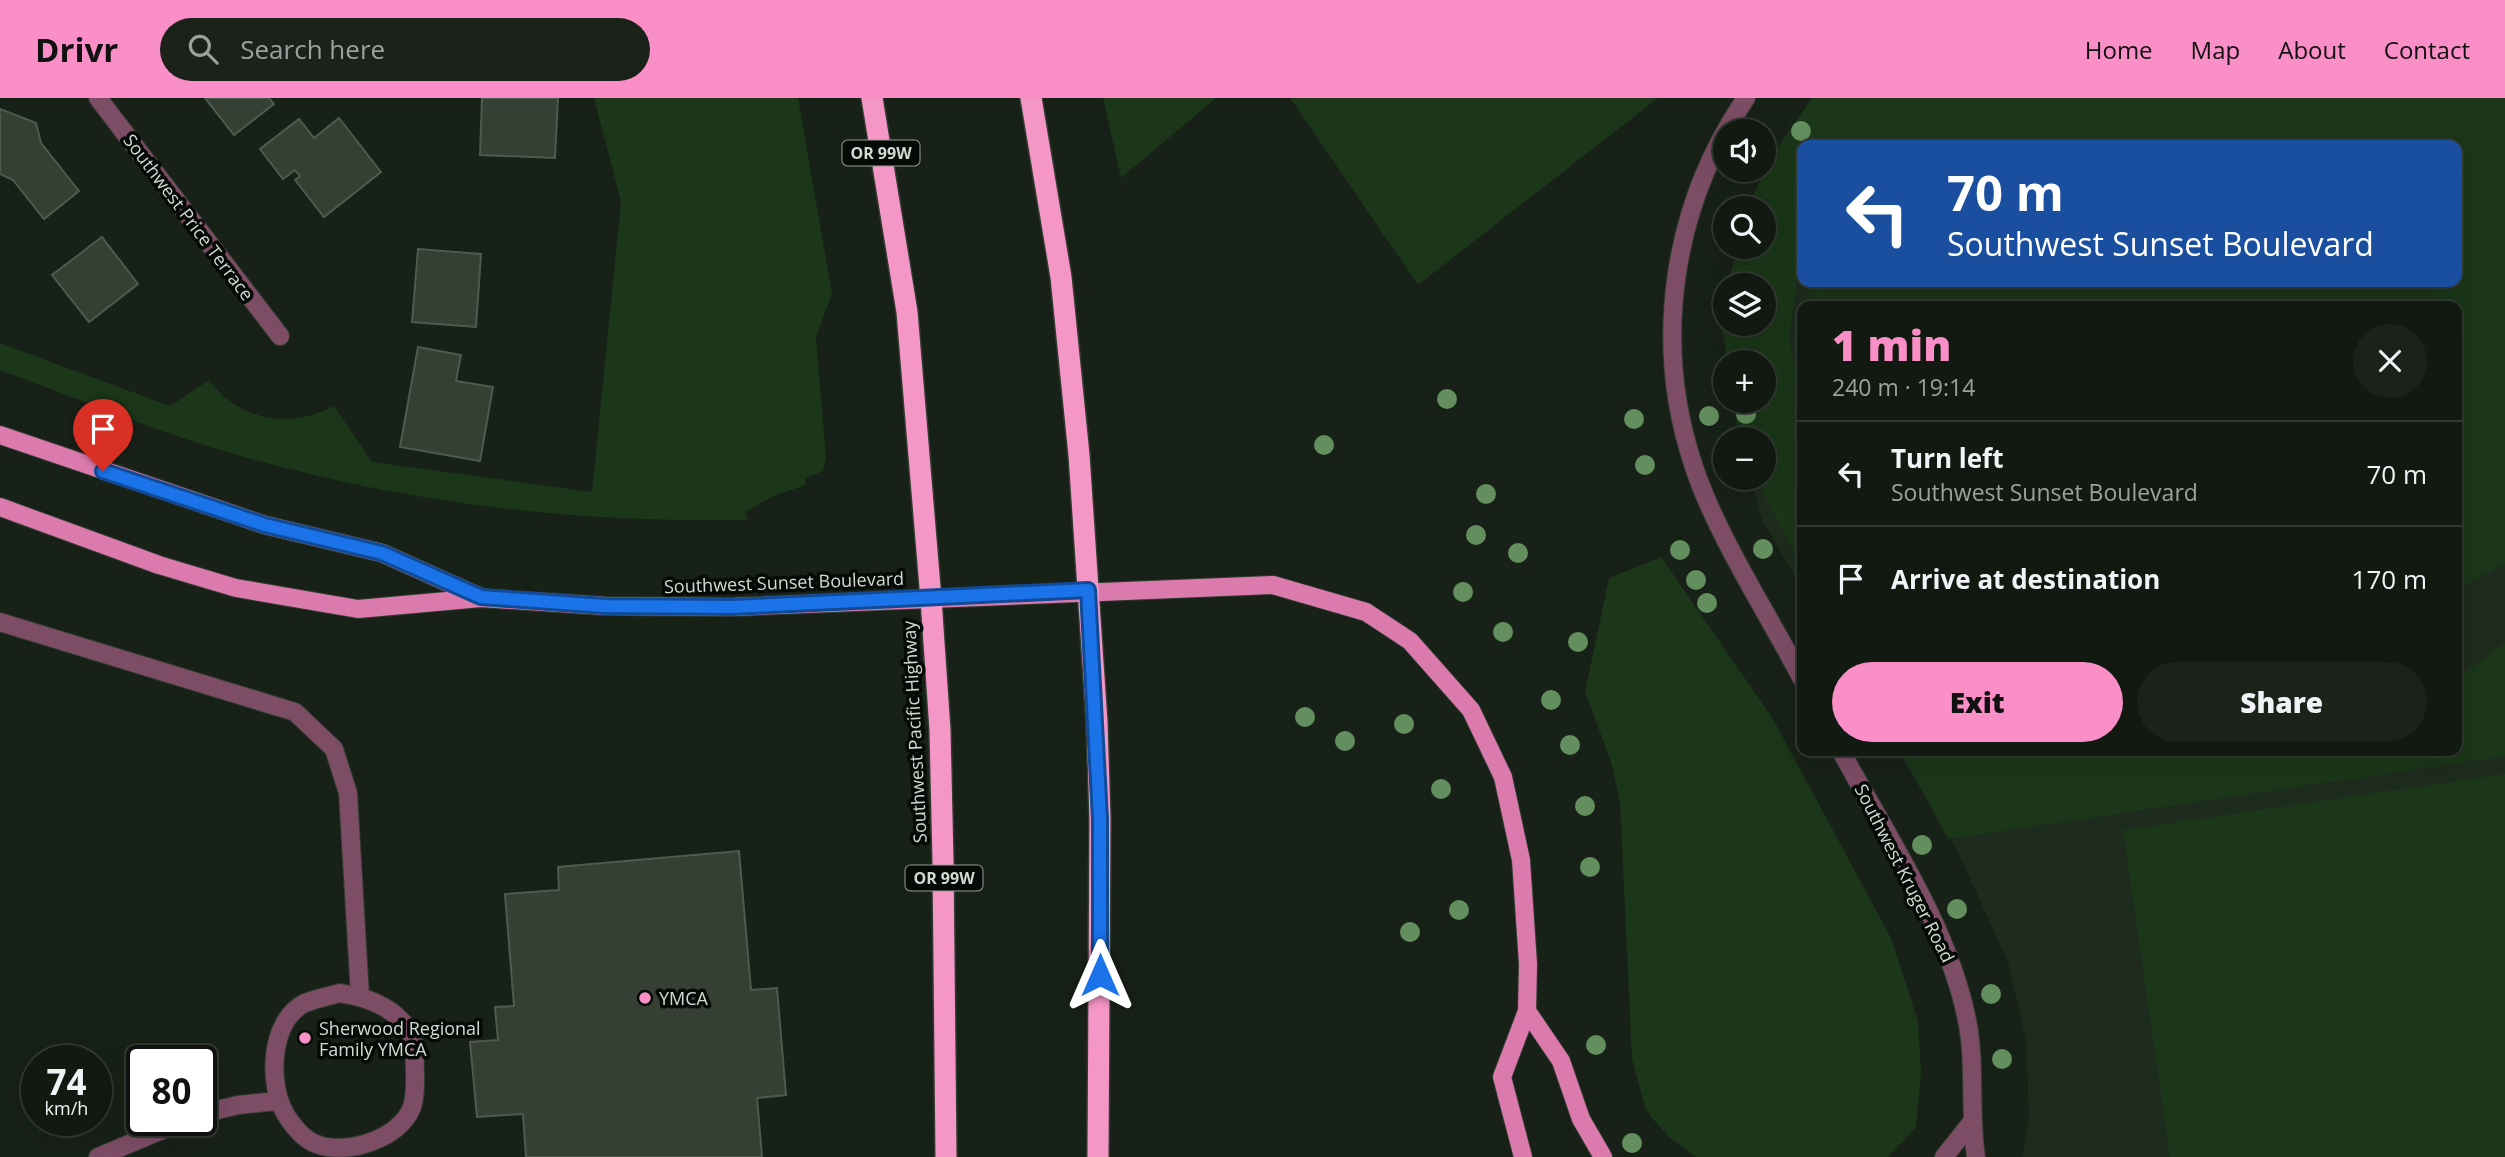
<!DOCTYPE html>
<meta charset="utf-8">
<style>
body{margin:0;font-family:"Open Sans",sans-serif;background:#1b221a;color:#f1f3f6;height:100vh;display:flex;flex-direction:column;font-size:26px;white-space:nowrap}
*{box-sizing:border-box;margin:0}
p{font-size:23px;color:#9ca09f}
.icon{flex:none;width:38px;height:38px;fill:none;stroke:currentColor;stroke-width:2;stroke-linecap:round;stroke-linejoin:round}
.map{position:relative;flex:1;overflow:hidden}
.side{position:absolute;left:1797px;top:203px;width:665px;height:455px;display:flex;flex-direction:column;background:#121911;border-radius:14px;box-shadow:0 7px 28px #0002,0 0 0 2px #313831}
.side>*{flex:none}
.hud{position:absolute;left:1797px;top:42px;width:665px;height:147px;border-radius:14px;box-shadow:0 7px 28px #0002,0 0 0 2px #313831;background:#1a4fa0;color:#fff;overflow:hidden}
.buttons{position:absolute;left:1713px;top:21px;display:grid;gap:14px}
.buttons a{display:grid;place-items:center;width:63px;height:63px;border-radius:50%;background:#121911;box-shadow:0 7px 28px #0002,0 0 0 2px #313831;font-size:35px}
.speed{position:absolute;left:21px;top:947px;display:flex;gap:14px;font-size:35px;font-weight:700;text-align:center}
.speed>*{display:grid;place-content:center;width:91px;height:91px;border-radius:50%;background:#121911;box-shadow:0 7px 28px #0002,0 0 0 2px #313831;line-height:1}
.speed small{font-size:18px;font-weight:400}
.speed .limit{border:4px solid #111;border-radius:10px;background:#fff;color:#111}
.pin{position:absolute;display:grid;place-items:center;width:60px;height:60px;color:#fff;margin:-72px -30px;border-radius:50% 50% 50% 0;rotate:-45deg;box-shadow:0 0 7px #0007}
.pin .icon{rotate:45deg}
.me{position:absolute;width:77px;margin:-38px;rotate:0deg;stroke-linejoin:round;filter:drop-shadow(0 0 5px #0008)}
.turn{display:flex;align-items:center;gap:24px;height:147px;padding:0 35px;font-size:32px}
.turn .icon{width:91px;height:91px;stroke-width:2.5}
.turn b{display:block;font-size:49px;line-height:60px}
.round{display:grid;place-items:center;flex:none;width:74px;height:74px;border-radius:37px;background:#1b221a}
.head{display:flex;align-items:center;justify-content:space-between;height:119px;padding:0 35px}
h1{font-size:42px;font-weight:800;line-height:52px;color:#fa8fc7}
.cta{display:flex;gap:14px;margin-top:auto;padding:14px 35px}
.cta a{flex:1;height:80px;border-radius:42px;background:#fa8fc7;color:#111;font-size:28px;font-weight:800;line-height:80px;text-align:center}
.cta a+a{background:#1b221a;color:#f1f3f6}
ul{padding:0;list-style:none}
li{display:flex;align-items:center;gap:21px;height:105px;padding:0 35px;border-top:2px solid #313831}
li div{flex:1}
li b{display:block;font-size:26px}
li em{font-style:normal}
header{display:flex;align-items:center;gap:42px;box-sizing:border-box;height:98px;padding:0 35px;background:#fa8fc7;color:#111}
header strong{font-size:33px}
nav{display:flex;gap:38px;margin-inline-start:auto;font-size:24px}
.search{width:490px;height:63px;background:#1b221a;display:flex;align-items:center;gap:18px;box-sizing:border-box;padding:0 24px;border-radius:38px;color:#9ca09f;font-size:26px}
.map>svg:first-child{display:block}
</style>
<header>
<strong>Drivr</strong>
<div class="search"><svg class="icon" aria-label="search" viewBox="0 0 24 24"><circle cx="10" cy="10" r="6"/><path d="M15 15l6 6"/></svg>Search here</div>
<nav><a>Home</a><a>Map</a><a>About</a><a>Contact</a></nav>
</header>
<div class="map">
<svg width="2505" height="1059" viewBox="0 0 2505 1059">
<rect width="100%" height="100%" fill="#182117"/>
<path fill="#1e2c1d" fill-rule="evenodd" d="M1818 0H2505V1059H2023L2029 1017 2026 942 2008 864 1959 756 1898 653H2457V208H1802V491L1760 418 1752 380H1764V264H1728L1715 204 1743 149H1764V110ZM1802 47H2457V184H1802ZM1726 187H1764V226H1726Z"/>
<g fill="#1b3619">
<path d="M594 0H798L832 196 816 239 826 358 823 373 805 380 806 387 773 398 746 414 748 422C568 425 402 405 230 355 152 332 76 300 0 272V245L170 308 209 282C239 323 290 331 334 308L372 364 592 394 621 104Z"/>
<path d="M1103 0H1216L1121 80Z"/>
<path d="M1290 0H1658L1418 187Z"/>
<path d="M1812 0H2505V465L2457 491V208H1814L1806 184H2457V47H1802V173L1799 163 1789 242 1802 307V469L1755 380H1764V341H1741L1732 308V303H1764V264H1726L1725 218 1726 226H1764V187H1729L1736 149H1764V110H1748L1769 62Z"/>
<path d="M1661 459 1773 621 1891 840 1918 923 1921 974 1916 1030 1888 1059H1696L1670 1040 1652 1020 1645 1009 1632 961 1620 704 1611 664 1585 594 1609 480Z"/>
<path d="M2505 545V658L1948 741 1901 653H2457V580Z"/>
<path d="M2505 676V1059H2170L2123 732Z"/>
</g>
<g fill="#353f34" stroke="#4f5a4e" stroke-width="2">
<path d="M205 0H269L274 6 234 37Z"/>
<path d="M482 0H558L555 60 480 57Z"/>
<path d="M0 11 36 25 41 45 79 93 44 121 13 82 0 76Z"/>
<path d="M339 20 381 74 324 119 295 82 300 78 295 72 283 81 260 51 299 21 314 40Z"/>
<path d="M102 139 138 186 89 224 52 177Z"/>
<path d="M418 151 481 156 476 229 412 224Z"/>
<path d="M418 249 461 257 456 283 493 289 480 363 400 349Z"/>
<path d="M739 753 751 892 777 890 786 997 757 1000 762 1059H526L523 1016 477 1019 470 944 498 942 495 909 514 908 505 796 559 792 558 769Z"/>
</g>
<g fill="none" stroke-linecap="round" stroke-linejoin="round">
<defs>
<g id="minor">
<path d="M98 0 280 238"/>
<path d="M1746 0C1672 108 1652 245 1694 369 1717 438 1768 516 1802 581"/>
<path d="M0 524 295 614 334 651 348 695 360 898"/>
<path d="M1841 653C1886 737 1948 827 1967 922 1976 967 1969 1013 1976 1059"/>
<path d="M339 895C369 899 404 912 414 945 416 952 414 964 415 972 415 984 416 997 412 1009 400 1041 346 1058 316 1046 303 1041 293 1028 286 1017 268 988 269 925 303 906 313 901 327 899 339 895Z"/>
<path d="M201 1016 238 1007 277 1003"/>
<path d="M98 1059 186 1022"/>
<path d="M1944 1059 1971 1025"/>
</g>
<g id="major">
<path d="M0 337 265 427 382 455 478 498"/>
<path d="M0 409 159 467 236 490 358 511 481 500 605 508 732 509 1273 487 1366 514 1410 543 1471 612 1503 679 1521 762 1528 866 1527 913 1502 979 1523 1059"/>
<path d="M1527 913 1561 963 1581 1021 1603 1059"/>
</g>
<g id="highway">
<path d="M872 0 907 214 931 501 940 632 943 763 946 1059"/>
<path d="M1031 0 1061 179 1079 357 1097 624 1100 721 1098 1059"/>
</g>
</defs>
<use href="#minor" stroke="#323b31" stroke-width="20"/>
<use href="#major" stroke="#323b31" stroke-width="20"/>
<use href="#highway" stroke="#323b31" stroke-width="24"/>
<use href="#minor" stroke="#7c4d65" stroke-width="18"/>
<use href="#major" stroke="#db7aad" stroke-width="18"/>
<use href="#highway" stroke="#f496c6" stroke-width="21"/>
</g>
<g fill="#638e5e">
<circle cx="1801" cy="33" r="10"/>
<circle cx="1447" cy="301" r="10"/>
<circle cx="1746" cy="316" r="10"/>
<circle cx="1709" cy="318" r="10"/>
<circle cx="1634" cy="321" r="10"/>
<circle cx="1324" cy="347" r="10"/>
<circle cx="1645" cy="367" r="10"/>
<circle cx="1486" cy="396" r="10"/>
<circle cx="1476" cy="437" r="10"/>
<circle cx="1763" cy="451" r="10"/>
<circle cx="1680" cy="452" r="10"/>
<circle cx="1518" cy="455" r="10"/>
<circle cx="1696" cy="482" r="10"/>
<circle cx="1463" cy="494" r="10"/>
<circle cx="1707" cy="505" r="10"/>
<circle cx="1503" cy="534" r="10"/>
<circle cx="1578" cy="544" r="10"/>
<circle cx="1551" cy="602" r="10"/>
<circle cx="1305" cy="619" r="10"/>
<circle cx="1404" cy="626" r="10"/>
<circle cx="1345" cy="643" r="10"/>
<circle cx="1570" cy="647" r="10"/>
<circle cx="1441" cy="691" r="10"/>
<circle cx="1585" cy="708" r="10"/>
<circle cx="1922" cy="747" r="10"/>
<circle cx="1590" cy="769" r="10"/>
<circle cx="1957" cy="811" r="10"/>
<circle cx="1459" cy="812" r="10"/>
<circle cx="1410" cy="834" r="10"/>
<circle cx="1991" cy="896" r="10"/>
<circle cx="1596" cy="947" r="10"/>
<circle cx="2002" cy="961" r="10"/>
<circle cx="1632" cy="1045" r="10"/>
</g>
<g fill="none" stroke-linecap="round" stroke-linejoin="round">
<defs>
<path id="route" d="M103 373 265 427 382 455 481 499 605 508 732 509 1088 492 1100 721V877"/>
</defs>
<use href="#route" stroke="#114b97" stroke-width="18"/>
<use href="#route" stroke="#1a73e8" stroke-width="12"/>
</g>
<g fill="#fa8fc7" stroke="#060a06" stroke-width="2.5">
<circle cx="645" cy="900" r="7"/>
<circle cx="305" cy="940" r="7"/>
</g>
<g text-anchor="middle" dominant-baseline="central" stroke-width="7" stroke-linejoin="round" paint-order="stroke">
<g fill="#060a06" stroke="#969c96" stroke-width="2">
<rect x="842.5" y="42.5" width="77" height="25" rx="5"/>
<rect x="905.5" y="767.5" width="77" height="25" rx="5"/>
</g>
<g font-size="16" font-weight="bold" fill="#d3dad3">
<text x="881" y="55">OR 99W</text>
<text x="944" y="780">OR 99W</text>
</g>
<g font-size="18" fill="#d3dad3" stroke="#060a06">
<text transform="translate(189 119) rotate(53)">Southwest Price Terrace</text>
<text transform="translate(784 484) rotate(-2)">Southwest Sunset Boulevard</text>
<text transform="translate(914 634) rotate(-93)">Southwest Pacific Highway</text>
<text transform="translate(1905 775) rotate(63)">Southwest Kruger Road</text>
</g>
<g font-size="18" fill="#d3dad3" stroke="#060a06" text-anchor="start">
<text x="659" y="900">YMCA</text>
<text x="319" y="930">Sherwood Regional<tspan x="319" dy="21">Family YMCA</tspan></text>
</g>
</g>
</svg>
<div class="buttons">
<a><svg class="icon" aria-label="sound" viewBox="0 0 24 24"><path d="M4 9h4l5-4v14l-5-4H4zM17 9q2 3 0 6"/></svg></a>
<a><svg class="icon" aria-label="search" viewBox="0 0 24 24"><circle cx="10" cy="10" r="6"/><path d="M15 15l6 6"/></svg></a>
<a><svg class="icon" aria-label="layers" viewBox="0 0 24 24"><path d="M12 4l9 5-9 5-9-5zM3 14l9 5 9-5"/></svg></a>
<a>+</a>
<a>−</a>
</div>
<div class="speed"><div>74<small>km/h</small></div><div class="limit">80</div></div>
<div class="pin" style="left:103px;top:373px;background:#d93025"><svg class="icon" aria-label="arrive" viewBox="0 0 24 24"><path d="M6 21V4h12l-3 4 3 4H6"/></svg></div>
<svg class="me" style="left:1100px;top:877px" viewBox="-20 -20 40 40"><path d="M0-17L14 15 0 8-14 15z" fill="#1a73e8" stroke="#fff" stroke-width="4"/></svg>
<div class="hud">
<div class="turn"><svg class="icon" aria-label="left" viewBox="0 0 24 24"><path d="M17 20v-9H6M10 6l-5 5 5 5"/></svg><div><b>70 m</b>Southwest Sunset Boulevard</div></div>
</div>
<section class="side">
<div class="head"><div><h1>1 min</h1><p>240 m · 19:14</p></div><a class="round"><svg class="icon" aria-label="close" viewBox="0 0 24 24"><path d="M6 6l12 12M18 6L6 18"/></svg></a></div>
<ul>
<li><svg class="icon" aria-label="left" viewBox="0 0 24 24"><path d="M17 20v-9H6M10 6l-5 5 5 5"/></svg><div><b>Turn left</b><p>Southwest Sunset Boulevard</p></div><em>70 m</em></li>
<li><svg class="icon" aria-label="arrive" viewBox="0 0 24 24"><path d="M6 21V4h12l-3 4 3 4H6"/></svg><div><b>Arrive at destination</b></div><em>170 m</em></li>
</ul>
<div class="cta"><a>Exit</a><a>Share</a></div>
</section>
</div>
